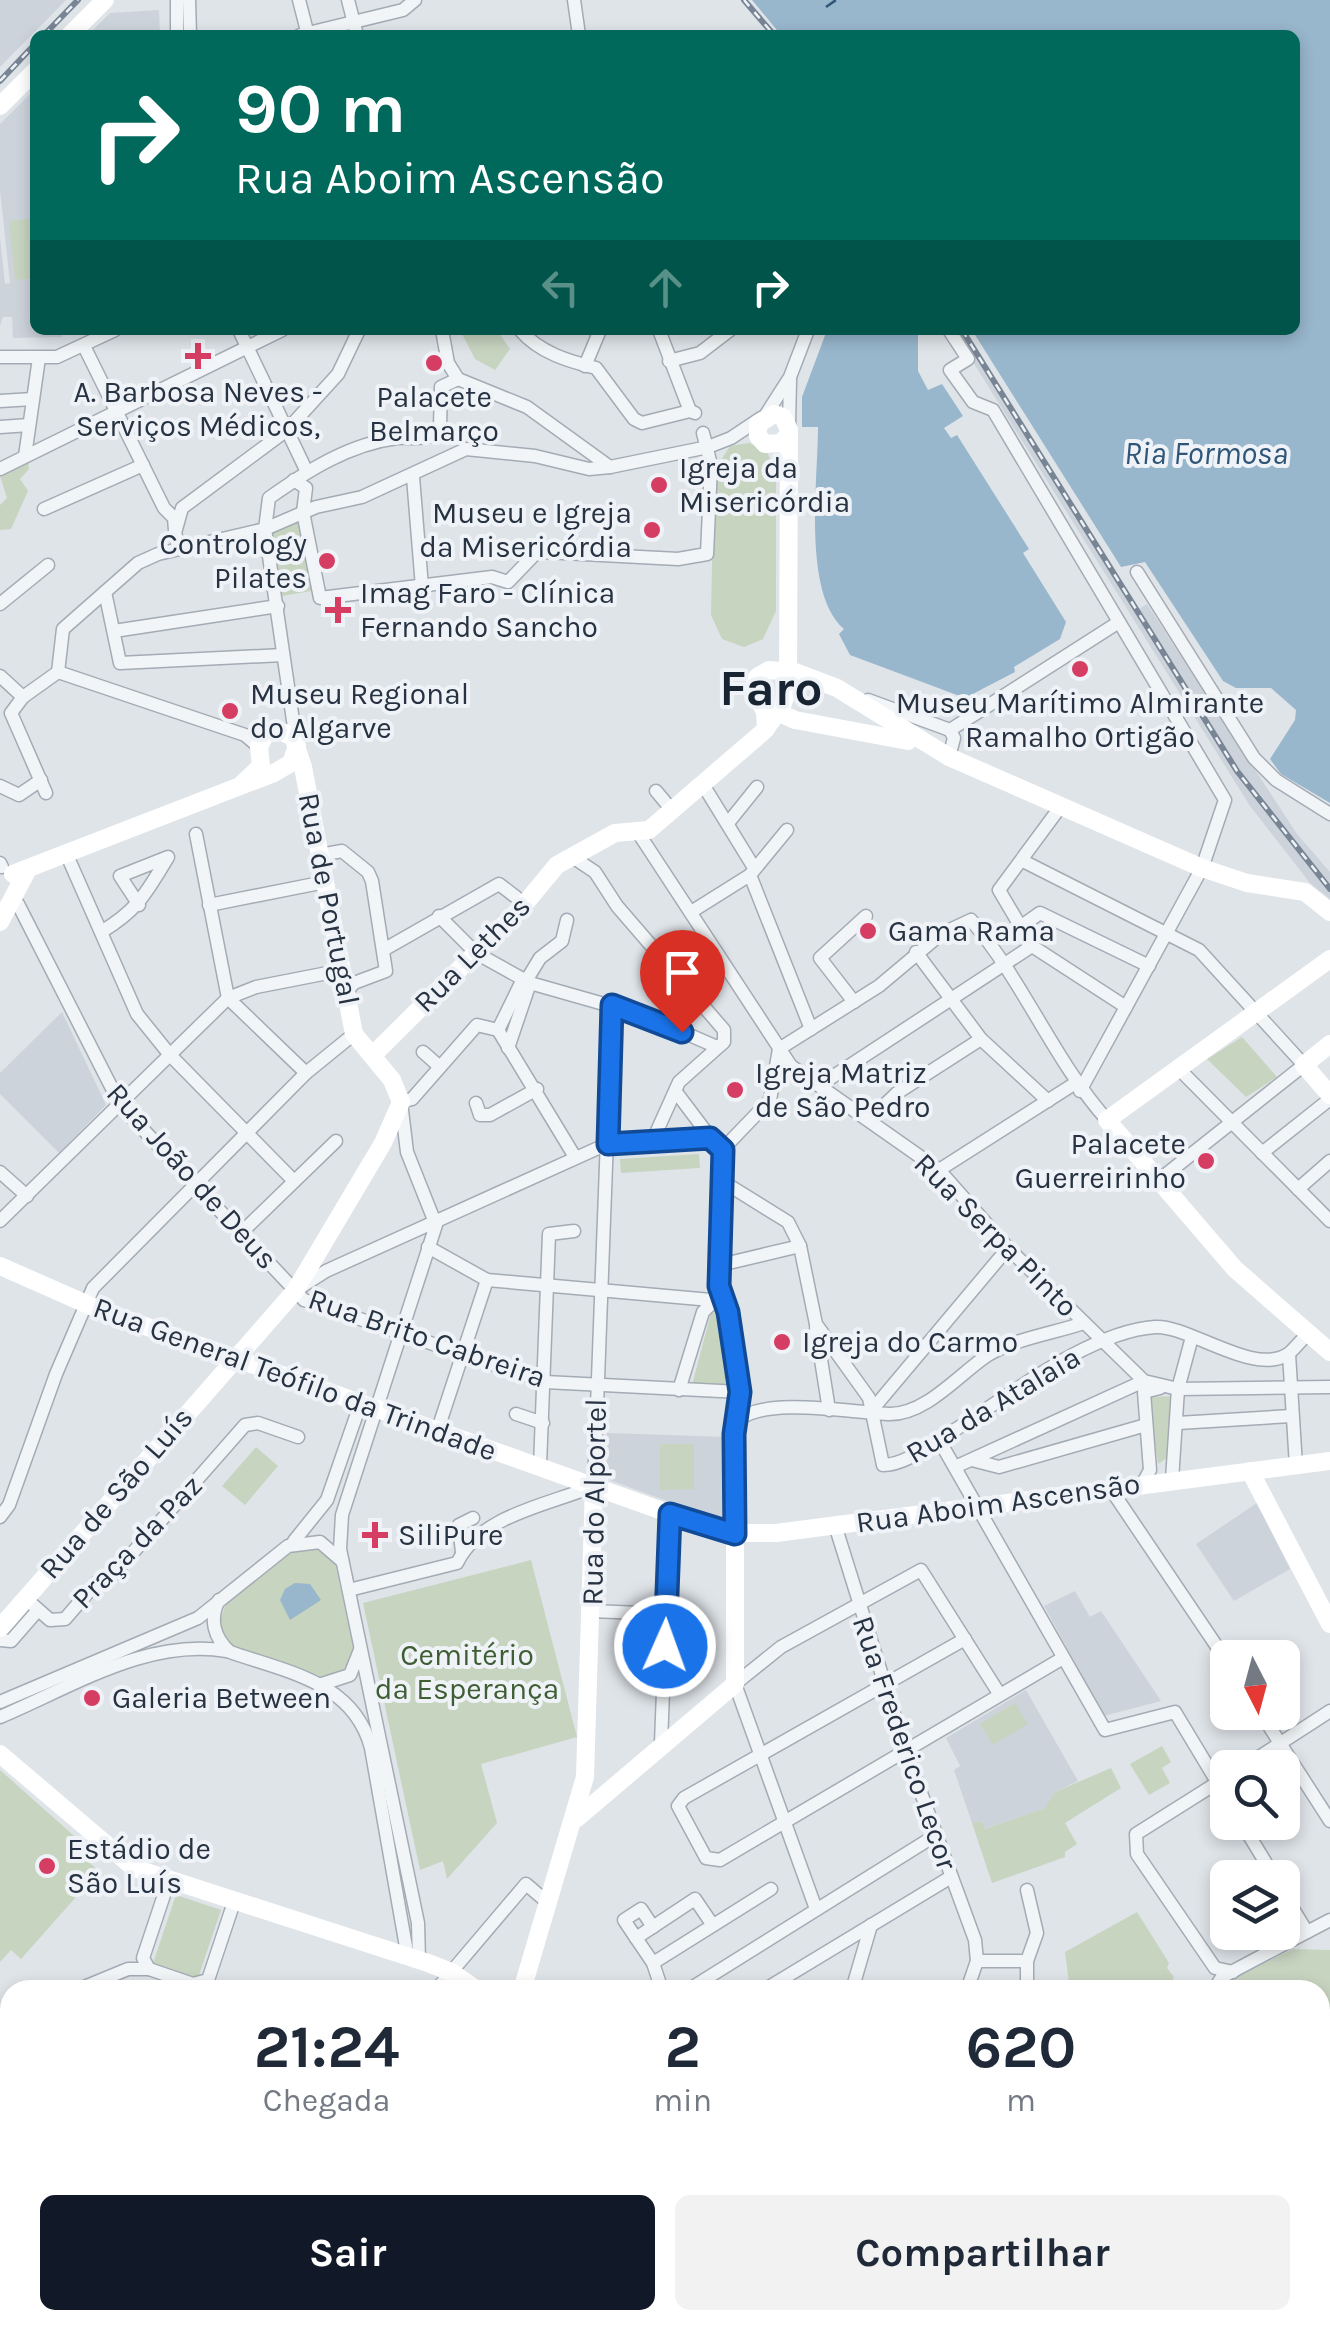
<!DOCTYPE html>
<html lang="pt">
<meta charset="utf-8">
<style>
body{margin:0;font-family:Karla,sans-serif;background:#f2f2f3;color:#1f2937;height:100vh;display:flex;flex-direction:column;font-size:38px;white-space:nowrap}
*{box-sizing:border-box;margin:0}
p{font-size:32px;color:#747a83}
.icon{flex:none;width:55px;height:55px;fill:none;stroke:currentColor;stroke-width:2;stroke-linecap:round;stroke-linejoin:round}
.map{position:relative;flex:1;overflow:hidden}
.drawer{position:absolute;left:0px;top:1980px;width:1330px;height:350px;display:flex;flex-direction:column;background:#fff;border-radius:30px 30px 0 0;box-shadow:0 5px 15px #0003}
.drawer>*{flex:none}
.guide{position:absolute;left:30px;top:30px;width:1270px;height:305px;border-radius:15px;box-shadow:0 5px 15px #0003;background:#00695c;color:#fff;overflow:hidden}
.needle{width:65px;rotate:174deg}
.controls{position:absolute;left:1210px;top:1640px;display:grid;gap:20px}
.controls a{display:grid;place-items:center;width:90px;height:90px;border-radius:15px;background:#fff;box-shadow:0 5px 15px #0003;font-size:50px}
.pin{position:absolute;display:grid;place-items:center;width:85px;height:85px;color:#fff;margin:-102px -42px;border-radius:50% 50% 50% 0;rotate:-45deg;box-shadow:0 0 10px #0007}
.pin .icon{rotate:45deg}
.me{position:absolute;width:110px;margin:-55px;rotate:2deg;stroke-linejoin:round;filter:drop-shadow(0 0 8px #0008)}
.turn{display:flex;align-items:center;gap:35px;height:210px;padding:0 40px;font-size:45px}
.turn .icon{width:130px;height:130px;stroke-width:2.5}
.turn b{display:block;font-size:70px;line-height:85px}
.lanes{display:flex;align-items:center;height:95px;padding:0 40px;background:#0003;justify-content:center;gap:50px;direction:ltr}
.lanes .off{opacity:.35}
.eta{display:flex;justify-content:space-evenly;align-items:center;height:170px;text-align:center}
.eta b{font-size:60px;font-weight:700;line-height:70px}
.action{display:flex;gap:20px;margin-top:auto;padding:20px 40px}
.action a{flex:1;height:115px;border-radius:15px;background:#111827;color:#fff;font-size:40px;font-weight:700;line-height:115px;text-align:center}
.action a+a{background:#f2f2f3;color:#1f2937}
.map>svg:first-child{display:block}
</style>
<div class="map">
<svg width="1330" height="2330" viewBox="0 0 1330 2330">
<rect width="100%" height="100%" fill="#dfe4e9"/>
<g fill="#cdd3db">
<path d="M0 0H66L0 67Z"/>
<path d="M159 10 160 35H88L110 13Z"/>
<path d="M35 89V330H62V337L13 338 12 317H3L0 326V237L5 284 10 283 0 190V124Z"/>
<path d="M953 330H966L1139 609 1147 604 1297 834 1330 872V899L1310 883 1250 806Z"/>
<path d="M62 1012 106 1105 59 1153 0 1094V1073Z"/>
<path d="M607 1433 728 1437 727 1523 607 1479Z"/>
<path d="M1257 1503 1290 1569 1234 1601 1196 1544Z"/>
<path d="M1075 1591 1090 1617 1101 1611 1161 1701 1104 1716 1044 1606Z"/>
<path d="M1026 1690 1078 1781 1055 1792 1046 1808 984 1829 981 1821 972 1823 954 1770 960 1766 946 1738Z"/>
<path d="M10 2028V2241L0 2237V2033Z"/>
</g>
<g fill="#c7d4c0">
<path d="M35 218V278L15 280 9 221Z"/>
<path d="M460 330H497L510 349 495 370 475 359Z"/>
<path d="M749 443 767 452 776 472V611L763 639 744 647 722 639 711 615 714 471 730 446Z"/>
<path d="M28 462 29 469 20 479 28 491 11 529 0 530V505L7 498 0 476Z"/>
<path d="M301 517 311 591 282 596 271 530Z"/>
<path d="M1242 1037 1277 1077 1246 1097 1207 1059Z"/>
<path d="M699 1154 700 1168 621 1173 620 1159Z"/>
<path d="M723 1311 733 1385H692L711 1313Z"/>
<path d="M1173 1396 1178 1423 1167 1458 1158 1464 1149 1401 1153 1397Z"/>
<path d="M660 1444H694V1489L660 1490Z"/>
<path d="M256 1447 278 1466 245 1505 222 1486Z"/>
<path d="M316 1547 335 1563 355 1656 342 1674 321 1678 236 1649 222 1633 219 1623 226 1604 292 1551Z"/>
<path d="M531 1560 577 1737 481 1764 497 1823 447 1879 443 1861 420 1870 363 1603Z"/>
<path d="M1015 1703 1028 1724 993 1745 980 1724Z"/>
<path d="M1162 1746 1171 1762 1162 1768 1170 1783 1149 1795 1130 1764Z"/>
<path d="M1111 1768 1121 1788 1065 1823 1077 1844 1065 1852V1857L992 1883 972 1823 981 1821 985 1829 1045 1808 1055 1792Z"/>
<path d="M0 1770 91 1851 84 1858 99 1871 21 1959 11 1950 0 1962Z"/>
<path d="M176 1895 221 1910 198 1978 153 1963Z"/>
<path d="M1137 1912 1169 1963 1167 1968 1174 1977 1169 1990H1070L1065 1952Z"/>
<path d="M1293 1949 1330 1950V2103L1320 2107V1990H1219L1225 1982Z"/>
<path d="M200 2320 293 2327 307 2322H494L439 2330H204L198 2326Z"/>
</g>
<g fill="#98b6cc">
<path d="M752 0H1330V803L1281 774 1270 759 1295 720 1296 710 1271 688H1236L1223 681 1145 562 1121 567 972 330H1295V35H781Z"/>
<path d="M827 330H918V371L928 390 942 384 963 416 944 428 951 438 957 435 1029 549 1023 553 1066 622 1060 639 1014 667 1015 672 965 698 850 655 839 634 844 629C802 593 818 481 818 427H802V397Z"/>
<path d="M295 1583 310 1584 321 1600 290 1620 280 1600 285 1589Z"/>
</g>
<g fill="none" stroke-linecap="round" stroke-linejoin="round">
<path stroke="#2f5678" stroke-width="2.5" stroke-dasharray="12 10" stroke-linecap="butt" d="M826 7 836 0"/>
<defs>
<g id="street">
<path d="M177 0V35"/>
<path d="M189 0 190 35"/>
<path d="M299 0 308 35"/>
<path d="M348 0 357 35"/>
<path d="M574 0 579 35"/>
<path d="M300 35 403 10 415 0"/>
<path d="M239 330 307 472"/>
<path d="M442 330 448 363 458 379 527 407 610 467"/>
<path d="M520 330C540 353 568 361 596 368L634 419 642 423 690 411"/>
<path d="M659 330 690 411 695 413"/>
<path d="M949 330 968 359 950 370 973 402 993 410 1225 800 1202 868 1080 1091"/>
<path d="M84 346 164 508 174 518 175 530"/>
<path d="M0 357H57L115 330"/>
<path d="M669 361 700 353 730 330"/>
<path d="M585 366 600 330"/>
<path d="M0 401 33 399"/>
<path d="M765 416 790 377 808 330"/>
<path d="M789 425 790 380"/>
<path d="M0 427 29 425"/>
<path d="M25 456 39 358"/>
<path d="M0 469 282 330"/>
<path d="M413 477 422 587"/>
<path d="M294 480 306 488 303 512 320 598 492 577 508 582 535 554 545 552 678 559 707 554 711 465 703 433"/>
<path d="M44 509 143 465"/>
<path d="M188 548 178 543 175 533 182 508 287 430 338 374 359 330"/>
<path d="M1137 572 1254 758 1276 780 1330 814"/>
<path d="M105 592 120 663 283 655"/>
<path d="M0 604 48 565"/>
<path d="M114 631 278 606"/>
<path d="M58 672 245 735 259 747"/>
<path d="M0 676 23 697 58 672 63 629 138 563 158 554 265 529 316 507 362 497 466 449 535 456 589 469 610 467 708 447 731 438 761 418"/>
<path d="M23 697 11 713 46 793"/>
<path d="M868 700 950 730"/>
<path d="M950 730 1119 622"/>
<path d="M296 741 265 529 269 498C307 471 349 444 397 438 410 437 422 440 435 435L440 427 441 387 458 379"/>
<path d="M949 757 954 738 950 730"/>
<path d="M702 783 753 866"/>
<path d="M0 786 19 795 41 780"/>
<path d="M656 791 672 810"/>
<path d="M1061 806 999 890 1032 946 1126 1007"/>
<path d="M728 823 757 787"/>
<path d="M196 834 228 998 306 1073"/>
<path d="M639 834 791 1066 939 1170 1008 1248 1144 1381 1178 1389 1330 1387"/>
<path d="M66 853 137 1014 170 1055 294 1181"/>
<path d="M320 855 342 851 368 872 372 881 386 971 354 983 347 991"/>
<path d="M574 858 595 872 617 906 724 1030V1042L679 1082 652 1142"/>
<path d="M1023 861 1199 950 1304 1065 1159 1180"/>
<path d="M0 863 2 867"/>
<path d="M750 875 811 1029"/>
<path d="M10 900 18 904 121 1106 304 1300 545 1382 740 1392"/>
<path d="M209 905 325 882"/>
<path d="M691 912 750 875 787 830"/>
<path d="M439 916 476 953 530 983 646 1016 717 1047"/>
<path d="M1020 927 1040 913 1149 966"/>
<path d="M101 932C138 910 146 893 168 857L120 876 139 905"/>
<path d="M385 949 499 884 525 904"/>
<path d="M916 952 981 1039 1048 1101"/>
<path d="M526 981 540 958 562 941 567 920"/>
<path d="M854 1002 820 958 866 916"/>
<path d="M498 1030 575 1157"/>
<path d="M498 1030 523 979"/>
<path d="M508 1048 530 983"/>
<path d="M779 1049 879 986 941 934 971 920C1024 982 1053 1059 1107 1120"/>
<path d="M423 1052 440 1067"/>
<path d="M1179 1069 1330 1221"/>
<path d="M820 1085 1032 946"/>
<path d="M676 1092 713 1141"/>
<path d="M476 1103 480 1115H490L537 1089"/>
<path d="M871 1118 897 1093 981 1039"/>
<path d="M723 1149 719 1286 728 1312 740 1392 734 1434 735 1535"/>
<path d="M723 1149 770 1100 779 1049"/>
<path d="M1262 1153 1330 1099"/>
<path d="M939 1170 1074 1084"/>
<path d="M0 1172 27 1196"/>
<path d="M722 1181 788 1222 800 1246 816 1324 869 1398 883 1465C904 1465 927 1447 945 1436 1003 1401 1086 1332 1155 1327 1187 1324 1254 1377 1288 1354 1294 1350 1301 1339 1309 1334"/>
<path d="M1298 1189 1330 1161"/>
<path d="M0 1221 228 998 256 987 343 970"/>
<path d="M241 1233 336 1141"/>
<path d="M428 1247 487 1280 711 1300"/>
<path d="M720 1265 800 1246"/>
<path d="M301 1287 326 1271 607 1144 710 1139"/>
<path d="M816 1328 829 1410"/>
<path d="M1289 1354 1296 1466"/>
<path d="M679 1390 703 1312 714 1301"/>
<path d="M872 1410 1008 1248"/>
<path d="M516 1414 543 1423"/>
<path d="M738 1420C768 1396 852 1413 890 1414 927 1414 960 1373 988 1355 1014 1339 1054 1333 1084 1323"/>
<path d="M1178 1423 1291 1416"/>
<path d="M438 1429 487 1280"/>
<path d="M939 1440 1105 1730 1175 1712 1228 1800"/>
<path d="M972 1460 999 1467 1146 1425"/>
<path d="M540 1466 549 1234 574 1231"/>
<path d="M955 1467 1144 1381"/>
<path d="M1172 1480 1178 1389 1192 1337"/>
<path d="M1143 1483 1150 1470 1144 1392 1160 1388"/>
<path d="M1110 1488 1228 1663"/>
<path d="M0 1517 9 1505 56 1374 93 1288 306 1073 354 1034"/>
<path d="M835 1525 906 1752 975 1940 977 1961 967 1990"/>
<path d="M294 1541 327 1500 361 1402"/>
<path d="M462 1552 459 1525 473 1518"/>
<path d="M349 1590 457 1563C480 1515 548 1505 594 1486L612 1005"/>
<path d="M25 1598 50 1620 65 1619 96 1583 114 1574 245 1425 258 1423 298 1437"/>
<path d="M219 1600C209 1619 214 1638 230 1652 287 1672 354 1682 371 1748L408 1958"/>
<path d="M591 1611 666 1614"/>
<path d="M965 1639 684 1798 678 1806 706 1858 720 1860 1063 1658"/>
<path d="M0 1640 11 1641 38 1610"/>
<path d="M322 1684 350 1675 360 1650"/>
<path d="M0 1702 198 1618 288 1546 320 1542 342 1561"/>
<path d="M1260 1712 1330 1821"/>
<path d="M0 1717C72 1687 148 1637 227 1651"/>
<path d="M661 1743 670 1514"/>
<path d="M1242 1768 1330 1711"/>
<path d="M1228 1776 1136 1834 1137 1854 1215 1968 1233 1972"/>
<path d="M1241 1822 1275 1878"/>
<path d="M169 1880 143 1958 149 1969 193 1984 208 1980 234 1902"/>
<path d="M816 1909 735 1684 781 1647 921 1570 1000 1695"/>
<path d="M712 1924 695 1899 636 1938 653 1963 771 1889"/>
<path d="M1307 1932 1330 1920"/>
<path d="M636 1938 624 1920 641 1909 653 1927"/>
<path d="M419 1961 418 1923 340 1549 342 1515 436 1225 407 1152 401 1102 412 1099 477 1025 498 1030"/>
<path d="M977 1961H1027"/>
<path d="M653 1963 662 1990"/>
<path d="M77 1990 128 1969H149"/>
<path d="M436 1990 526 1884 547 1902"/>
<path d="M688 1990 936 1835"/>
<path d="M764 1990 951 1877"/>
<path d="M852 1990 871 1925"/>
<path d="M1027 1990V1961L1037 1933 1027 1890"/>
<path d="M1214 1990 1222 1977 1307 1932 1282 1891"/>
<path d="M0 2023 10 2019"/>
<path d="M1320 2290 1330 2289"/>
<path d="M1022 2320 1023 2330"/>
<path d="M1179 2320 1181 2330"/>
<path d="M1309 2320 1311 2330"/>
<path d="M45 2330 47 2320"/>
<path d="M1102 2330 1155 2320"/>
</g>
<g id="primary">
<path d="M1320 2164 1330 2162"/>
<path d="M1320 2185 1330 2183"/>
<path d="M0 2250 10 2254"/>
<path d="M0 2277 10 2282"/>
<path d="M126 2320 170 2330"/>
<path d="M190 2320 193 2330"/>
<path d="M262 2320H273"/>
<path d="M483 2330 502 2328"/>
<path d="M534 2330 539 2320"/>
</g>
</defs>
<use href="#street" stroke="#a4abb4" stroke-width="15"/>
<use href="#primary" stroke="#9eaab6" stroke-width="22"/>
<use href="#street" stroke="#f2f5f7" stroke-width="12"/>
<g stroke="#fff" stroke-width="18">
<path d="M70 35 105 0"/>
<path d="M0 106 35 71"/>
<path d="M769 708 795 720 908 741"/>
<path d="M780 712 788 688 789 430 783 417 774 414 758 424V436L765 444 781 443 788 435"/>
<path d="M766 729 765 711 753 691 757 677 769 670 795 672 837 688 949 757 1202 868 1247 883 1305 892 1330 912"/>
<path d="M13 874 274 773 291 763 297 746"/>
<path d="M0 922 28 869"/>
<path d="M1330 959 1107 1120 1235 1269 1330 1352"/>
<path d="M1330 1044 1304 1065 1330 1095"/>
<path d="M373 1055 523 906 557 865 615 833 649 830 764 731 778 712"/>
<path d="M0 1266 100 1310 724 1533H776L1330 1461"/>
<path d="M1250 1471 1330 1624"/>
<path d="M0 1628 295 1291 383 1143 401 1102 392 1080 354 1034 303 767 293 737 278 730 265 735 259 747 261 766 242 784"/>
<path d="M0 1754 134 1868 428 1963 451 1972 477 1990"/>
<path d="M576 1819 735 1684V1535"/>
<path d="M522 1990 585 1777 594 1486"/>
</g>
<use href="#primary" stroke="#fff" stroke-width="20"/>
<defs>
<g id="rail">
<path d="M744 0 774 35"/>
<path d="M44 35 78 0"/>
<path d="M0 81 35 44"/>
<path d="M962 330 1237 771 1330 889"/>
</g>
</defs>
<use href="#rail" stroke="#788594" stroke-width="6"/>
<use href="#rail" stroke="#eff3f7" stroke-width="2.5" stroke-dasharray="8" stroke-linecap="butt"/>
</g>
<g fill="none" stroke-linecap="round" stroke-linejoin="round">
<defs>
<path id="route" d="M665 1646 670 1514 735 1534 734 1434 740 1392 728 1312 719 1286 723 1150 710 1138 608 1144 612 1005 682 1032"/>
</defs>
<use href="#route" stroke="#114b97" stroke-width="25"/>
<use href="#route" stroke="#1a73e8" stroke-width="18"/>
</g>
<g fill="#d63d62" stroke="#eff3f7" stroke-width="4">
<path d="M193 341h10v10h10v10h-10v10h-10v-10h-10v-10h10z"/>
<circle cx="434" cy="363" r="10"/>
<circle cx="659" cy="485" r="10"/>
<circle cx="652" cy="530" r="10"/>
<circle cx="327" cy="561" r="10"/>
<path d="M333 595h10v10h10v10h-10v10h-10v-10h-10v-10h10z"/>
<circle cx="1080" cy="669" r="10"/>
<circle cx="230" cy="711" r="10"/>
<circle cx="868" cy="931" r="10"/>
<circle cx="735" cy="1090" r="10"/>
<circle cx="1206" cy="1161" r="10"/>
<circle cx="782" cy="1342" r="10"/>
<path d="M370 1520h10v10h10v10h-10v10h-10v-10h-10v-10h10z"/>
<circle cx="92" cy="1698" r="10"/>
<circle cx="47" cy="1866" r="10"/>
</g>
<g text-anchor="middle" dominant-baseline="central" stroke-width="8" stroke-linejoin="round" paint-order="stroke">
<g font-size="30" fill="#273342" stroke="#eff3f7" text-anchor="start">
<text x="198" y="392" text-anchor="middle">A. Barbosa Neves -<tspan x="198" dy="34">Serviços Médicos,</tspan></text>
<text x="434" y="397" text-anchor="middle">Palacete<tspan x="434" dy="34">Belmarço</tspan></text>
<text x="679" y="468">Igreja da<tspan x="679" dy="34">Misericórdia</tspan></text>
<text x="632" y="513" text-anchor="end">Museu e Igreja<tspan x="632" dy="34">da Misericórdia</tspan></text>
<text x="307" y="544" text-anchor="end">Contrology<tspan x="307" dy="34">Pilates</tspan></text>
<text x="360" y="593">Imag Faro - Clínica<tspan x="360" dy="34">Fernando Sancho</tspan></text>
<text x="250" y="694">Museu Regional<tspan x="250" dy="34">do Algarve</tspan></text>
<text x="1080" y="703" text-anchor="middle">Museu Marítimo Almirante<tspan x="1080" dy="34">Ramalho Ortigão</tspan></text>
<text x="888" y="931">Gama Rama</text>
<text x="755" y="1073">Igreja Matriz<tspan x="755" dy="34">de São Pedro</tspan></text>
<text x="1186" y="1144" text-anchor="end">Palacete<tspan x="1186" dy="34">Guerreirinho</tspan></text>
<text x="802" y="1342">Igreja do Carmo</text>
<text x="398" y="1535">SiliPure</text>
<text x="112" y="1698">Galeria Between</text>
<text x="67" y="1849">Estádio de<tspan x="67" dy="34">São Luís</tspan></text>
</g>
<g font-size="30" fill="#273342" stroke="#eff3f7">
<text transform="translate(329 899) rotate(79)">Rua de Portugal</text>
<text transform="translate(472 954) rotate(-45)">Rua Lethes</text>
<text transform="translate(192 1176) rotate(48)">Rua João de Deus</text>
<text transform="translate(996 1235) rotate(45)">Rua Serpa Pinto</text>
<text transform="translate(427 1338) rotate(19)">Rua Brito Cabreira</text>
<text transform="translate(295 1379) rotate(20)">Rua General Teófilo da Trindade</text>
<text transform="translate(993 1405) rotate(-31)">Rua da Atalaia</text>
<text transform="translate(116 1493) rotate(-49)">Rua de São Luís</text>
<text transform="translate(594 1502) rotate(-89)">Rua do Alportel</text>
<text transform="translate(998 1503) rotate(-8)">Rua Aboim Ascensão</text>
<text transform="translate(137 1542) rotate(-46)">Praça da Paz</text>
<text transform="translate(905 1743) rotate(71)">Rua Frederico Lecor</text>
</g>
<g font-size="30" fill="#3f5e34" stroke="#eff3f7">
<text x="467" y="1655">Cemitério<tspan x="467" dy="34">da Esperança</tspan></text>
</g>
<g font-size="32" font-style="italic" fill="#2f5678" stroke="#eff3f7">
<text x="1206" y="453">Ria Formosa</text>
</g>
<g font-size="50" font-weight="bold" fill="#192432" stroke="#eff3f7">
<text x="771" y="688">Faro</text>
</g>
</g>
</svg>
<div class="controls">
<a><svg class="needle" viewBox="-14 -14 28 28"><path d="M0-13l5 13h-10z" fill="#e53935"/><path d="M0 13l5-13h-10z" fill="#747a83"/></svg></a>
<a><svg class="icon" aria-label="search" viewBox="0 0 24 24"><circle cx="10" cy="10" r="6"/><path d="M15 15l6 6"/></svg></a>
<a><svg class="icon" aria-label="layers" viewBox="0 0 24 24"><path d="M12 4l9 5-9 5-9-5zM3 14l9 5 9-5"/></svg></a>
</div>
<div class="pin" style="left:682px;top:1032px;background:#d93025"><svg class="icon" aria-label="arrive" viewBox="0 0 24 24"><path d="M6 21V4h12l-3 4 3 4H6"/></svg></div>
<svg class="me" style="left:665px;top:1646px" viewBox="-20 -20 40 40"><circle r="17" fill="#1a73e8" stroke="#fff" stroke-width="3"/><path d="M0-11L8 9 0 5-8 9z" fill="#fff"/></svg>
<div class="guide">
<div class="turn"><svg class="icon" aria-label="right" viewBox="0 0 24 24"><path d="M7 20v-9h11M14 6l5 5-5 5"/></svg><div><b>90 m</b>Rua Aboim Ascensão</div></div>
<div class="lanes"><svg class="icon off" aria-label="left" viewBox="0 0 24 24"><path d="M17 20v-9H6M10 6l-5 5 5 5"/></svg><svg class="icon off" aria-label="ahead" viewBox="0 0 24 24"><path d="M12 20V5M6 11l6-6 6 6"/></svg><svg class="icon" aria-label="right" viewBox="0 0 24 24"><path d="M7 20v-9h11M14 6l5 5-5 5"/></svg></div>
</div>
<section class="drawer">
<div class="eta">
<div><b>21:24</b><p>Chegada</p></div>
<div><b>2</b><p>min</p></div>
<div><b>620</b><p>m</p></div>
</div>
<div class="action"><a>Sair</a><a>Compartilhar</a></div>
</section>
</div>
